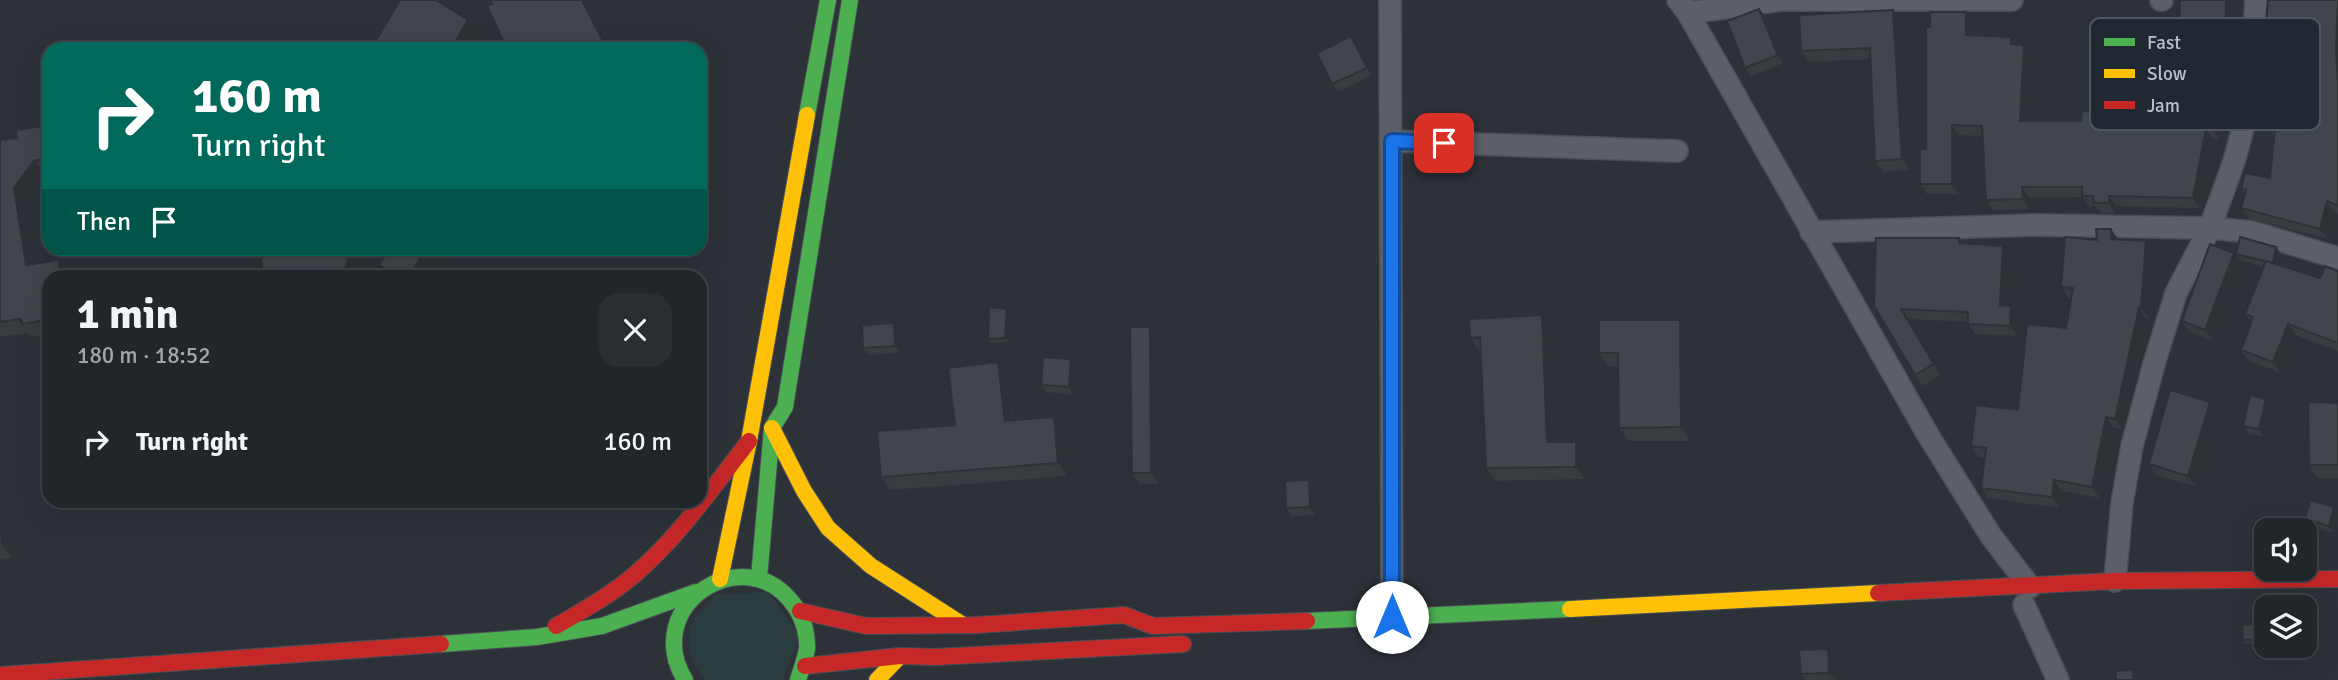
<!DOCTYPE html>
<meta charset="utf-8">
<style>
body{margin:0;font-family:Signika,sans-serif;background:#292e32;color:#f1f3f6;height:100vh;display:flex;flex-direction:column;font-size:26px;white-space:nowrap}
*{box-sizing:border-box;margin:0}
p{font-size:23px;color:#a2a5a8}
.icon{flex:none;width:38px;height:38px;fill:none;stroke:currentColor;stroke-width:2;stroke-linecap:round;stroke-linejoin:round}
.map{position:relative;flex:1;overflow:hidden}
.panel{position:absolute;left:42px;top:270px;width:665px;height:238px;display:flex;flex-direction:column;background:#21262a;border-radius:21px;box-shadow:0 7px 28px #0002,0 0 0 2px #3e4347}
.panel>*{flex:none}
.hud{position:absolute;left:42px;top:42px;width:665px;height:214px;border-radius:21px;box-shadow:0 7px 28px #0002,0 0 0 2px #3e4347;background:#00695c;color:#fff;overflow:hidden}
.controls{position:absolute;left:2254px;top:518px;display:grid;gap:14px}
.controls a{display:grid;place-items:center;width:63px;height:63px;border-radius:14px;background:#21262a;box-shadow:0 7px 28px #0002,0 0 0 2px #3e4347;font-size:35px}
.pin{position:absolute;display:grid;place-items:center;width:60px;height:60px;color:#fff;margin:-30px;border-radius:14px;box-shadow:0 4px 10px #0006}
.me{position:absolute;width:77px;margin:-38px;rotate:0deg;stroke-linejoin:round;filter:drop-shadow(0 0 5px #0008)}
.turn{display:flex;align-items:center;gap:24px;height:147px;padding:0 35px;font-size:32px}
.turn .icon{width:91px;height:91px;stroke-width:2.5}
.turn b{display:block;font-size:49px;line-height:60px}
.then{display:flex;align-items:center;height:66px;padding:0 35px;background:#0003;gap:14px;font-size:26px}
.round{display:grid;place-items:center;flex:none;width:74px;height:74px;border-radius:21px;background:#292e32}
.summary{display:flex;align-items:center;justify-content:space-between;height:119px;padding:0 35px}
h1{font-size:42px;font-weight:700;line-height:52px}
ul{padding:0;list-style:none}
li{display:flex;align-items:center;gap:21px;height:105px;padding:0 35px}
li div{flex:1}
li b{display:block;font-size:26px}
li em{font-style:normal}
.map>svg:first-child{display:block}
</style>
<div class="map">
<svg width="2338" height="680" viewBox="0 0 2338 680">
<rect width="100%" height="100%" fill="#2c3238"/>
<path fill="#2a3c3d" d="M769 592 799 636 783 680H706C691 666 682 638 694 619 700 610 709 602 716 594Z"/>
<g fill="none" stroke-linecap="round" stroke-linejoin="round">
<defs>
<g id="street">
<path d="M1390 0 1392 617"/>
<path d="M1678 0 1688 13 1928 435 1991 536 2030 587"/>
<path d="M2161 0H2162"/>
<path d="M1688 13 1781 0H2012"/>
<path d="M1392 141 1677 151"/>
<path d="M1811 232 2036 225 2210 228 2252 232 2338 258"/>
<path d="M2115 581 2122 503 2132 446 2154 364 2176 293 2210 228 2234 161 2250 103 2256 0"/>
<path d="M2024 605 2058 680"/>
</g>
<g id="fast">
<path d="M807 115 828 0"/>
<path d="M759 578 772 428 785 407 850 0"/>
<path d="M1307 621 1570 609"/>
<path d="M441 644 537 637 602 626 696 592"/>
<path d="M685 680C639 604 748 535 796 608 803 619 808 635 807 649 805 659 801 670 798 680"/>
</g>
<g id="slow">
<path d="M772 428 804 491 828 528 871 566 963 625"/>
<path d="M720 579 749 441 807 115"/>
<path d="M1570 609 1878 593"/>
<path d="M877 680 900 656"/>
</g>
<g id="jam">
<path d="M1878 593 2115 581 2338 579"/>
<path d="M800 611 866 626 977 625 1124 615 1153 626 1307 621"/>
<path d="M556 626C582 611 609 596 633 576 678 538 713 487 749 441"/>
<path d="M805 666 900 656 935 657 1183 644"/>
<path d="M0 675 441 644"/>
</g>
</defs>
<use href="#street" stroke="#4a4f55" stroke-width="24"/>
<use href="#fast" stroke="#4a4f55" stroke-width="18"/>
<use href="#slow" stroke="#4a4f55" stroke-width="18"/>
<use href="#jam" stroke="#4a4f55" stroke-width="18"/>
<use href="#street" stroke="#5c6066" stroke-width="21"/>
<use href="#fast" stroke="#4caf50" stroke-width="16"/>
<use href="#slow" stroke="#ffc107" stroke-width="16"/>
<use href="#jam" stroke="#c62828" stroke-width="16"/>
</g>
<g fill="#383c41">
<path d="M2227 0 2234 10 2233 69 2188 68 2180 57Z"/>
<path d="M2338 0V213L2334 212 2328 239 2249 219 2241 208 2245 194 2241 188 2270 178 2274 135 2271 130 2267 39 2265 35Z"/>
<path d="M1759 9 1765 16 1783 63 1751 76 1745 68Z"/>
<path d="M1966 12 1973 22V35L2016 45 2031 55 2027 121H2081L2119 112 2124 120 2177 119 2219 113V139H2213L2200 208 2116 206V213H2101L2096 206H2089L2083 197 2029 198 2030 209 1993 210 1986 200 1983 136 1959 135V194H1927L1920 184 1926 149 1930 27Z"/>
<path d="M1900 21 1910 170 1883 172 1875 161 1870 59 1809 62 1801 51Z"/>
<path d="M1357 44 1372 75 1338 92 1332 84Z"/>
<path d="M49 125V174H44L23 202 33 264 58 260 68 274 49 276V335L31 337 28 333 0 337V140L17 138Z"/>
<path d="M2111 229 2118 239 2146 241 2153 252 2149 319H2146L2123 429 2113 427 2100 498 2062 491 2060 508 1988 498 1981 488 1984 458 1978 457 1971 446 2018 410 2066 328 2071 298H2068L2061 287 2097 240Z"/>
<path d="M1963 243 2003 246 2010 256 2008 305 2018 316V336L1975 334 1968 324V322L1908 319 1941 375 1922 386 1874 306Z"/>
<path d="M441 248 424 276H387L379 265Z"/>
<path d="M2236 254 2282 255 2279 265 2320 278 2338 271V351L2295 335 2281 373 2249 361 2241 350 2251 322 2245 314 2264 267 2241 261Z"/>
<path d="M2242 264 2213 341 2190 332 2182 321Z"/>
<path d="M1010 313 1008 342 991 343 988 339Z"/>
<path d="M1680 320 1689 333 1690 441H1629L1619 428V366H1608L1599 353Z"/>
<path d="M894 323 899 331 900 353 869 355 863 348Z"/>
<path d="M1150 327 1157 338 1159 484H1140L1132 473Z"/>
<path d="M1551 328 1555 442 1585 455V479L1495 481 1486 468 1481 351H1479L1470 338Z"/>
<path d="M1071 359 1077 367 1074 395 1046 392 1041 385Z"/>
<path d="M1007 375 1013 420 1054 417 1063 430 1067 476 890 490 881 477 955 425Z"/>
<path d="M2338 403V478H2317L2309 465Z"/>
<path d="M2271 406 2264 437 2248 433 2243 426Z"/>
<path d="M2218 413 2196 487 2156 475 2149 464Z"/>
<path d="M1314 488 1315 515 1291 516 1286 508Z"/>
<path d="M0 497 12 558 0 560Z"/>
<path d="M2338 512V521L2335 533 2311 527 2305 519Z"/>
<path d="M2260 624 2263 628 2264 643 2246 644 2243 640Z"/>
<path d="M1828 649 1834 656 1835 680H1805L1801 674Z"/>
</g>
<g fill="#2e3135">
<path d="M582 0H585L609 49H607Z"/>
<path d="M2227 0 2234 10 2233 69 2226 58Z"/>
<path d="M1759 9 1765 16 1783 63 1778 55Z"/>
<path d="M2338 9V85L2336 48Z"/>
<path d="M1893 10 1900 21 1910 170 1902 159Z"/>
<path d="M1966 12 1973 22V45L1966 35Z"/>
<path d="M468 20 478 34 469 49H451Z"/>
<path d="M1351 36 1357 44 1372 75 1367 68Z"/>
<path d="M2024 45 2031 55 2027 132 2020 121Z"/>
<path d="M2212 102 2219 113V139L2212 129Z"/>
<path d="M2119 112 2126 122 2118 120Z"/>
<path d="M1952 125 1959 135V194L1952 184Z"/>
<path d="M2206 129 2213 139 2200 208 2193 198Z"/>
<path d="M34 161 44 174 23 202 36 279 26 265 14 188Z"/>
<path d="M2022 187 2029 198 2030 209 2023 199Z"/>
<path d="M2109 196 2116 206V213L2109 203Z"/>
<path d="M2327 201 2334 212 2328 239 2320 229Z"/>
<path d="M2111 229 2118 240 2111 239Z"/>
<path d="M2146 241 2153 252 2149 319 2141 308Z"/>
<path d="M2003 246 2010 256 2007 315 2000 305Z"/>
<path d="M2276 247 2282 255 2278 270 2273 263Z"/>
<path d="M346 248H353L358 276H338Z"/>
<path d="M426 248H441L424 276H410Z"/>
<path d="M2234 253 2242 264 2213 341 2205 330Z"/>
<path d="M58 260 68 274V276H61Z"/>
<path d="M2011 306 2018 316V336L2010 326Z"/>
<path d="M2139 308 2146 319 2123 429 2115 419Z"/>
<path d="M1007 309 1010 313 1008 342 1005 338Z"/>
<path d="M1901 309 1908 319 1941 375 1934 364Z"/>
<path d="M1542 315 1551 328 1556 455 1547 442Z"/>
<path d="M41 316 49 328V332L41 321Z"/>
<path d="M1680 320 1689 333 1690 441 1681 427Z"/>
<path d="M894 323 899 331 900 353 895 346Z"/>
<path d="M2288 324 2295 335 2281 373 2273 362Z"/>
<path d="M1150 327 1157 338 1159 484 1151 473Z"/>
<path d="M1071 359 1077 367 1074 395 1069 387Z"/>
<path d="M998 362 1007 375 1014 434 1005 421Z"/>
<path d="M2266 399 2271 406 2264 437 2259 429Z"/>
<path d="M2210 402 2218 413 2196 487 2188 476Z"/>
<path d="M1054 417 1063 430 1067 476 1058 463Z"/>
<path d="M2106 417 2113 427 2100 498 2092 487Z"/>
<path d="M1576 442 1585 455V479L1576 467Z"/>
<path d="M1309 480 1314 488 1315 515 1310 507Z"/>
<path d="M2054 480 2062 491 2060 508 2052 497Z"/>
<path d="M0 497 12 558 2 544 0 534Z"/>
<path d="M2334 507 2338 512V521L2335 533 2329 526Z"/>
<path d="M2260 624 2263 628 2264 643 2261 639Z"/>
<path d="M1828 649 1834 656 1835 680 1829 673Z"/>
<path d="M2133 670 2138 678V680H2133Z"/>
</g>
<g fill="#41464c" stroke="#2e3135" stroke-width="2">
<path d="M400 0H436L468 20 451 49H371Z"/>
<path d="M490 0H582L607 49H507L487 6 492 4Z"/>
<path d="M2180 0H2226V58L2180 57Z"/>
<path d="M2268 0H2338L2336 48 2338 85V206L2327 201 2320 229 2241 208 2246 190 2241 188 2245 173 2270 178 2275 129 2271 130 2268 92H2270L2267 35H2265Z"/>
<path d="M1759 9 1778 55 1745 68 1727 21Z"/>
<path d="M1893 10 1902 159 1875 161 1870 48 1801 51 1799 15Z"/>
<path d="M1930 12H1966V35L2011 37V44L2024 45 2020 121H2081L2082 111 2119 112 2118 120 2177 119V102H2212V129H2206L2193 198 2109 196V203H2094L2093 196H2082V187H2022L2023 199 1986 200 1982 126 1952 125V184H1920V149H1926V27H1930Z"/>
<path d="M1351 36 1367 68 1332 84 1317 53Z"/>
<path d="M49 125V158L34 161 14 188 26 265 58 260 61 276H49V314L41 316V321L22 324 21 319 0 322V140L17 138 16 130Z"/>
<path d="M2096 229H2111V239L2146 241 2141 308H2139L2115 419 2106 417 2092 487 2054 480 2052 497 1981 488 1986 448 1971 446 1976 405 2018 410 2027 324 2066 328 2073 288 2061 287 2065 237 2097 240Z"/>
<path d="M2240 237 2276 247 2273 263 2236 254Z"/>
<path d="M1876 238H1959V243L2003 246 2000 305 2011 306 2010 326 1968 324V312L1901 309 1934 364 1915 375 1874 306Z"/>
<path d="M2210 244 2234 253 2205 330 2182 321Z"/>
<path d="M259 248H346L348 263 338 276H264Z"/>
<path d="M390 248H426L410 276H398L379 265Z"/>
<path d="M2266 261 2320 278 2325 266 2338 271V343L2288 324 2273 362 2241 350 2253 317 2245 314Z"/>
<path d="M989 307 1007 309 1005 338 988 339Z"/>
<path d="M1542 315 1547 442H1576V467L1486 468 1480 337 1470 338 1469 319Z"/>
<path d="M1599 320H1680L1681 427 1619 428 1618 353H1599Z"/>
<path d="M894 323 895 346 863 348 862 325Z"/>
<path d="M1130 327H1150L1151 473H1132Z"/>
<path d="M1043 357 1071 359 1069 387 1041 385Z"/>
<path d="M998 362 1005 421 1054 417 1058 463 881 477 877 431 955 425 948 368Z"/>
<path d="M2170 390 2210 402 2188 476 2149 464Z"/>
<path d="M2250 395 2266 399 2259 429 2243 426Z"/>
<path d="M2308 402 2338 403V465H2309Z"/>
<path d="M1309 480 1310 507 1286 508 1285 481Z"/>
<path d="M2310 500 2334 507 2329 526 2305 519Z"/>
<path d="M2260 624 2261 639 2243 640 2242 625Z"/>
<path d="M1828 649 1829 673 1801 674 1799 650Z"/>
<path d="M2133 670V680H2116V671Z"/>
</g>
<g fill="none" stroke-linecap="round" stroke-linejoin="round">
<defs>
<path id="route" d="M1392 617V141L1444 143"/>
</defs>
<use href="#route" stroke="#114b97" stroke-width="18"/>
<use href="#route" stroke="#1a73e8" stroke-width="12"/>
</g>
<rect x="2090" y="18" width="230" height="112" rx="10" fill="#202932" stroke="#4e565f" stroke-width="2"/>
<rect x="2104" y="38" width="31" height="8" fill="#4caf50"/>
<rect x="2104" y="69" width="31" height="9" fill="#ffc107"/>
<rect x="2104" y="101" width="31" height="8" fill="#c62828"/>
<g font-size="19" fill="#b8bfc8">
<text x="2147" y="49">Fast</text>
<text x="2147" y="80">Slow</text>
<text x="2147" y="112">Jam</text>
</g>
</svg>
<div class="controls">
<a><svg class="icon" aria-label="sound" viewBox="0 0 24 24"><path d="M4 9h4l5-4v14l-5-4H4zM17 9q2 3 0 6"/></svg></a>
<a><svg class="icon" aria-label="layers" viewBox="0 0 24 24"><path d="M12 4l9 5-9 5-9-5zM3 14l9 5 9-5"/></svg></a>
</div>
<div class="pin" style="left:1444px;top:143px;background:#d93025"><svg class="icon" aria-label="arrive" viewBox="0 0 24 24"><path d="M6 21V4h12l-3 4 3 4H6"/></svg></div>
<svg class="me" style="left:1392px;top:617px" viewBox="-20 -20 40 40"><circle r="19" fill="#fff"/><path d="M0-13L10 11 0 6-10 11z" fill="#1a73e8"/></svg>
<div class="hud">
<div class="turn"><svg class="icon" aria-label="right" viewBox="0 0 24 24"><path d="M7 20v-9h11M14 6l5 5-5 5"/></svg><div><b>160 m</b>Turn right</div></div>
<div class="then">Then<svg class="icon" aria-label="arrive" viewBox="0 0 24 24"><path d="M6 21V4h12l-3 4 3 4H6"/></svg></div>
</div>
<section class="panel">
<div class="summary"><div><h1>1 min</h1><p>180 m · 18:52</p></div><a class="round"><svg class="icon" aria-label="close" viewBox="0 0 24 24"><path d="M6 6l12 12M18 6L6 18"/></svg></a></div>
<ul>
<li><svg class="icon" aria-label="right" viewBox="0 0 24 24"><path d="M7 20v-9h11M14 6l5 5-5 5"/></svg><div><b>Turn right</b></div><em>160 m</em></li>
</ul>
</section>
</div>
